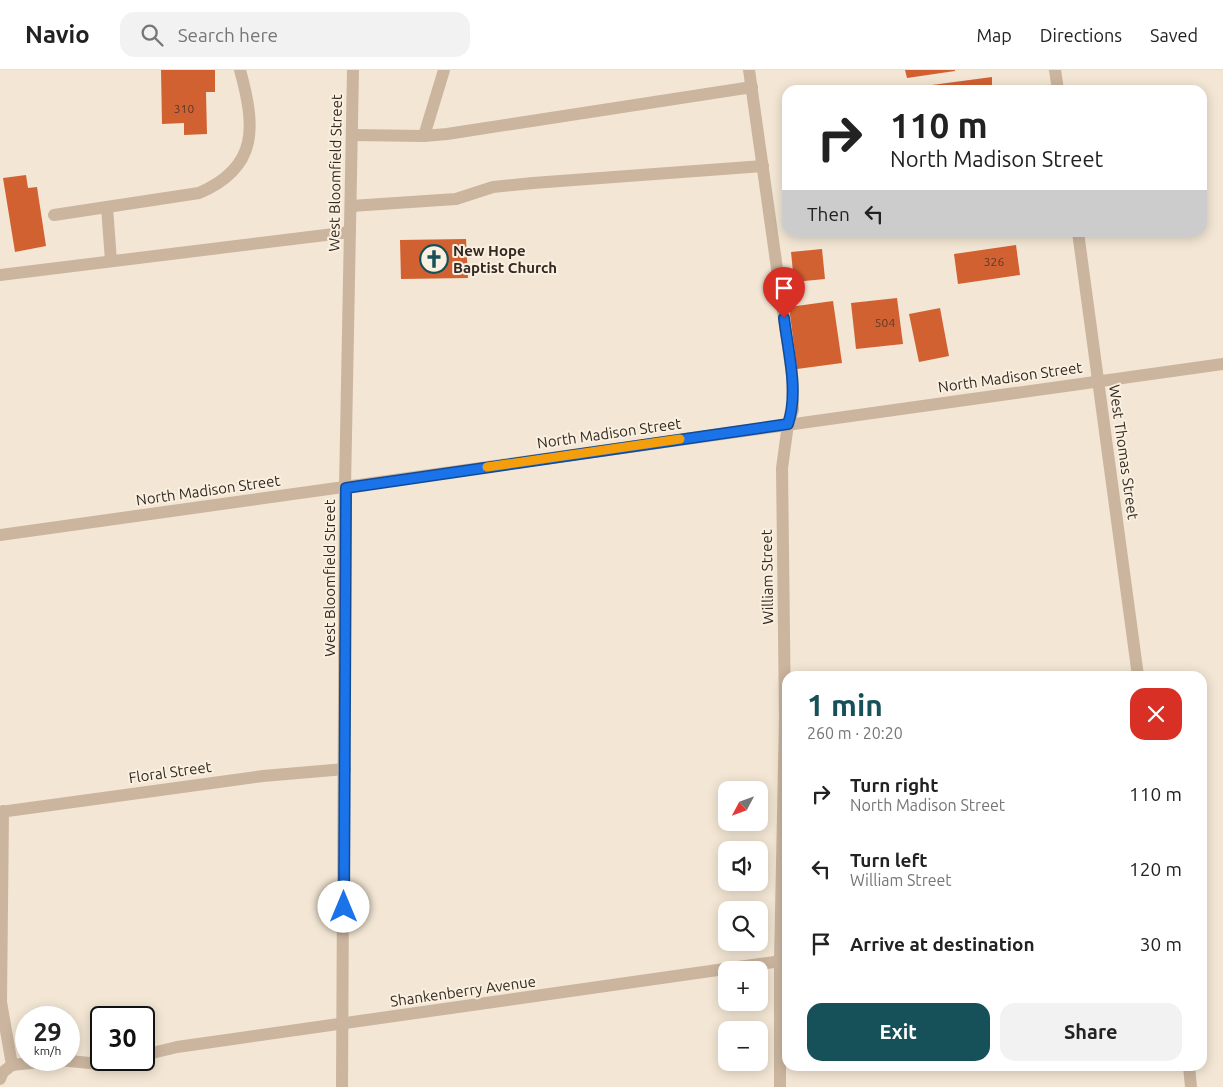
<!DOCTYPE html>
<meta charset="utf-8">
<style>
body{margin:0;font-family:Ubuntu,sans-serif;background:#f2f2f2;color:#222;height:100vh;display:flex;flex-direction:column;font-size:19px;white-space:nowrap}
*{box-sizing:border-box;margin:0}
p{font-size:16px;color:#767676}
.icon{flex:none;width:28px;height:28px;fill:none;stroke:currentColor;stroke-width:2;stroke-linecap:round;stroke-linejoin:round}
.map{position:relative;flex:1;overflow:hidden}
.sheet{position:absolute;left:782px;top:601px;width:425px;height:400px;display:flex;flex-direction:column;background:#fff;border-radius:15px;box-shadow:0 2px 12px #0003}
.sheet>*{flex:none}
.guide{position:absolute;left:782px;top:15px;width:425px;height:152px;border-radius:15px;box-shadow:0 2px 12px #0003;background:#fff;color:#222;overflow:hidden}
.needle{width:32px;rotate:229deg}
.fabs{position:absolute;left:718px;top:711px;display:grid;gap:10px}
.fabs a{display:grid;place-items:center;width:50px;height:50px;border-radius:10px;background:#fff;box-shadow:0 2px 12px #0003;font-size:25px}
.speed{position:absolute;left:15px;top:936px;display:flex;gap:10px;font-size:25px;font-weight:700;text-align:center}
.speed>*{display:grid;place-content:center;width:65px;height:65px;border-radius:50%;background:#fff;box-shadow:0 2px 12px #0003;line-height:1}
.speed small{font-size:12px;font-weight:400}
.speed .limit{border:2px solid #111;border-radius:8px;background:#fff;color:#111}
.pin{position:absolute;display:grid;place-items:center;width:42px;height:42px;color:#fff;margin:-51px -21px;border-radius:50% 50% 50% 0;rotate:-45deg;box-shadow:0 0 5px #0007}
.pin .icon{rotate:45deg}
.me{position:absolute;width:55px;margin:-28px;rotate:0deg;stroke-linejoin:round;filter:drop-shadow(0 0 4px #0008)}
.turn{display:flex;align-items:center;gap:18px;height:105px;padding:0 25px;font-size:22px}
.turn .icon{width:65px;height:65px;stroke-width:2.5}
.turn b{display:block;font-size:35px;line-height:42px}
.then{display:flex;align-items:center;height:48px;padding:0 25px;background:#0003;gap:10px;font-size:19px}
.round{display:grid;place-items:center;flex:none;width:52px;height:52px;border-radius:15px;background:#f2f2f2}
.summary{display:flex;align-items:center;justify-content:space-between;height:85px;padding:0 25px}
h1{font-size:30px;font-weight:600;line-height:38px;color:#165058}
.cta{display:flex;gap:10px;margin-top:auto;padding:10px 25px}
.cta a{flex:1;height:58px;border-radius:15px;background:#165058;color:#fff;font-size:20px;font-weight:600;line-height:58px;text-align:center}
.cta a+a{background:#f2f2f2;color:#222}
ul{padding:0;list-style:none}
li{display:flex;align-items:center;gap:15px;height:75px;padding:0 25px}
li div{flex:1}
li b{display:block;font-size:19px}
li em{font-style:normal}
header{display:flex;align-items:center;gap:30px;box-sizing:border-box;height:70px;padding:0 25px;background:#fff;border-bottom:1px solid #e0e0e0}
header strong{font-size:24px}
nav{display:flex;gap:28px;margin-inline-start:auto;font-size:18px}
.search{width:350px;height:45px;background:#f2f2f2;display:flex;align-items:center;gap:12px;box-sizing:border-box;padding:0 18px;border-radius:15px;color:#767676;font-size:19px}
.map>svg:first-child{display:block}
</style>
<header>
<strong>Navio</strong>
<div class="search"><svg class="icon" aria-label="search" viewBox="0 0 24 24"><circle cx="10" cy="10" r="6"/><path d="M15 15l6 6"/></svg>Search here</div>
<nav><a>Map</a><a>Directions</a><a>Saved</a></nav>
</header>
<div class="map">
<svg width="1223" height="1017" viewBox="0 0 1223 1017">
<rect width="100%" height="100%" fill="#f3e6d4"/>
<g fill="#d26132">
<path d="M161 0H215V22H206L207 64 184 65V53L162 54Z"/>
<path d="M905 0H955V1L907 8Z"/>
<path d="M992 7V20H933L932 15Z"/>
<path d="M26 105 28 118 37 117 46 176 15 182 3 108Z"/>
<path d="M466 169 468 208 401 209 400 170Z"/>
<path d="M1016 175 1020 205 958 214 954 184Z"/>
<path d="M822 179 825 209 794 212 791 182Z"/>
<path d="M897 228 903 274 856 279 851 233Z"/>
<path d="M833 231 842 293 797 299 789 237Z"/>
<path d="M940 238 949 286 919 292 909 244Z"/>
</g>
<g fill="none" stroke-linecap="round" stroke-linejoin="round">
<g stroke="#cbb59f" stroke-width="12">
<path d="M749 0 792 305 793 340 788 354 782 398 785 647 780 891V1017"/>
<path d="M1055 0 1058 20"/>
<path d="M353 65 424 66 447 64 752 17"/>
<path d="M424 66 444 0"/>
<path d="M351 136 456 129 493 117 533 113 763 96"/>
<path d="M107 137 111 191"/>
<path d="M54 145 199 123C260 97 255 55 240 0"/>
<path d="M1078 162 1138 606"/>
<path d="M0 205 350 162"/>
<path d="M0 465 1223 294"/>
<path d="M3 741 1 932 12 995"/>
<path d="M0 742 263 706 345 699"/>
<path d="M144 985 177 977 788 890"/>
<path d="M1189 996 1191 1017"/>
<path d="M0 1009 3 1002 12 995 59 990 100 994 118 990"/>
<path d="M342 1017 345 418 353 0"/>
</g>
</g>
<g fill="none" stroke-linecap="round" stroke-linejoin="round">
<defs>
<path id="route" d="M344 837 346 418 788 354C799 321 788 282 784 248"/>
</defs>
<use href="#route" stroke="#114b97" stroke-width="12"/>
<use href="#route" stroke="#1a73e8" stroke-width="9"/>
<path stroke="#f59e0b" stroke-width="9" d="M487 397 680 369"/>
</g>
<defs>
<symbol id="church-ring" viewBox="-11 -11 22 22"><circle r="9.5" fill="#faf0e0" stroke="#165058" stroke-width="1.5"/><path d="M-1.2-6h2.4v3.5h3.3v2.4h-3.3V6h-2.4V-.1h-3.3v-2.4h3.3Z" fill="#165058"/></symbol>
</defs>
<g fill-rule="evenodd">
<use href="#church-ring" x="418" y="173" width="32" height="32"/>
</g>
<g text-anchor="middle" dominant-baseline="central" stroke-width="4" stroke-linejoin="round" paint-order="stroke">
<g font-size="12" fill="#5c3727">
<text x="184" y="38">310</text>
<text x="994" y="191">326</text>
<text x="885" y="252">504</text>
</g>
<g font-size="15" fill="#342923" stroke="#faf0e0">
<text transform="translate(335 103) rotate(-89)">West Bloomfield Street</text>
<text transform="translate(1010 307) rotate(-8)">North Madison Street</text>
<text transform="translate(609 363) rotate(-8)">North Madison Street</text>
<text transform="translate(1124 382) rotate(82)">West Thomas Street</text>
<text transform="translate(208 420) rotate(-8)">North Madison Street</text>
<text transform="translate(767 507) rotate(-91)">William Street</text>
<text transform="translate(329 508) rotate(-90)">West Bloomfield Street</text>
<text transform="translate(170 702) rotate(-8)">Floral Street</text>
<text transform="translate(463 921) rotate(-8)">Shankenberry Avenue</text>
</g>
<g font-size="15" font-weight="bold" fill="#342923" stroke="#faf0e0" text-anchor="start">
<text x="453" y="180">New Hope<tspan x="453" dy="17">Baptist Church</tspan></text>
</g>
</g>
</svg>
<div class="fabs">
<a><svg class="needle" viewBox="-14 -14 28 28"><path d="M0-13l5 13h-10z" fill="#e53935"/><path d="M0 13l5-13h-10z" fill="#767676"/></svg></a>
<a><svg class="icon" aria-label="sound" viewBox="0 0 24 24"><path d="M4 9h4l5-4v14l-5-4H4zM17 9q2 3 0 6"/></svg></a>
<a><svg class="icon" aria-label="search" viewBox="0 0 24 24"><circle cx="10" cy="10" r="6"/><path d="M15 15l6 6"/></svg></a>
<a>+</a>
<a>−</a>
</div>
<div class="speed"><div>29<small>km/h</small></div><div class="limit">30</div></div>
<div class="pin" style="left:784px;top:248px;background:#d93025"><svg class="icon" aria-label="arrive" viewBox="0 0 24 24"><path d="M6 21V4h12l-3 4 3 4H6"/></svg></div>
<svg class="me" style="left:344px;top:837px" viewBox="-20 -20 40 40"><circle r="19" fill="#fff"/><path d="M0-13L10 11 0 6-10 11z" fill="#1a73e8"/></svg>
<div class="guide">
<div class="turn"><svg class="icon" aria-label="right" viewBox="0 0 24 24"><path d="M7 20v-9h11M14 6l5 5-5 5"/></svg><div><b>110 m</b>North Madison Street</div></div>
<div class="then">Then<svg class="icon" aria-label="left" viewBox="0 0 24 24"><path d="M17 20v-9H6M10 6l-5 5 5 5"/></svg></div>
</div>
<section class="sheet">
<div class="summary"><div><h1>1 min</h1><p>260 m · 20:20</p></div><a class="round" style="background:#d93025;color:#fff"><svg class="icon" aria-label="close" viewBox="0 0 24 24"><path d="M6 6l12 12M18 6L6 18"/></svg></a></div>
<ul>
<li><svg class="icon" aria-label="right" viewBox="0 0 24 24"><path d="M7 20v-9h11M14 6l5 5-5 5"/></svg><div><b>Turn right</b><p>North Madison Street</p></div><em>110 m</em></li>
<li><svg class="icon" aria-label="left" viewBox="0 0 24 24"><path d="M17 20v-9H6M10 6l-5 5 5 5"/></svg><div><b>Turn left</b><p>William Street</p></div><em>120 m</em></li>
<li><svg class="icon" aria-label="arrive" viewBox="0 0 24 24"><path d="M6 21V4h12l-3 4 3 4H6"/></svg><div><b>Arrive at destination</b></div><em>30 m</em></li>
</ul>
<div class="cta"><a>Exit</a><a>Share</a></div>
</section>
</div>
